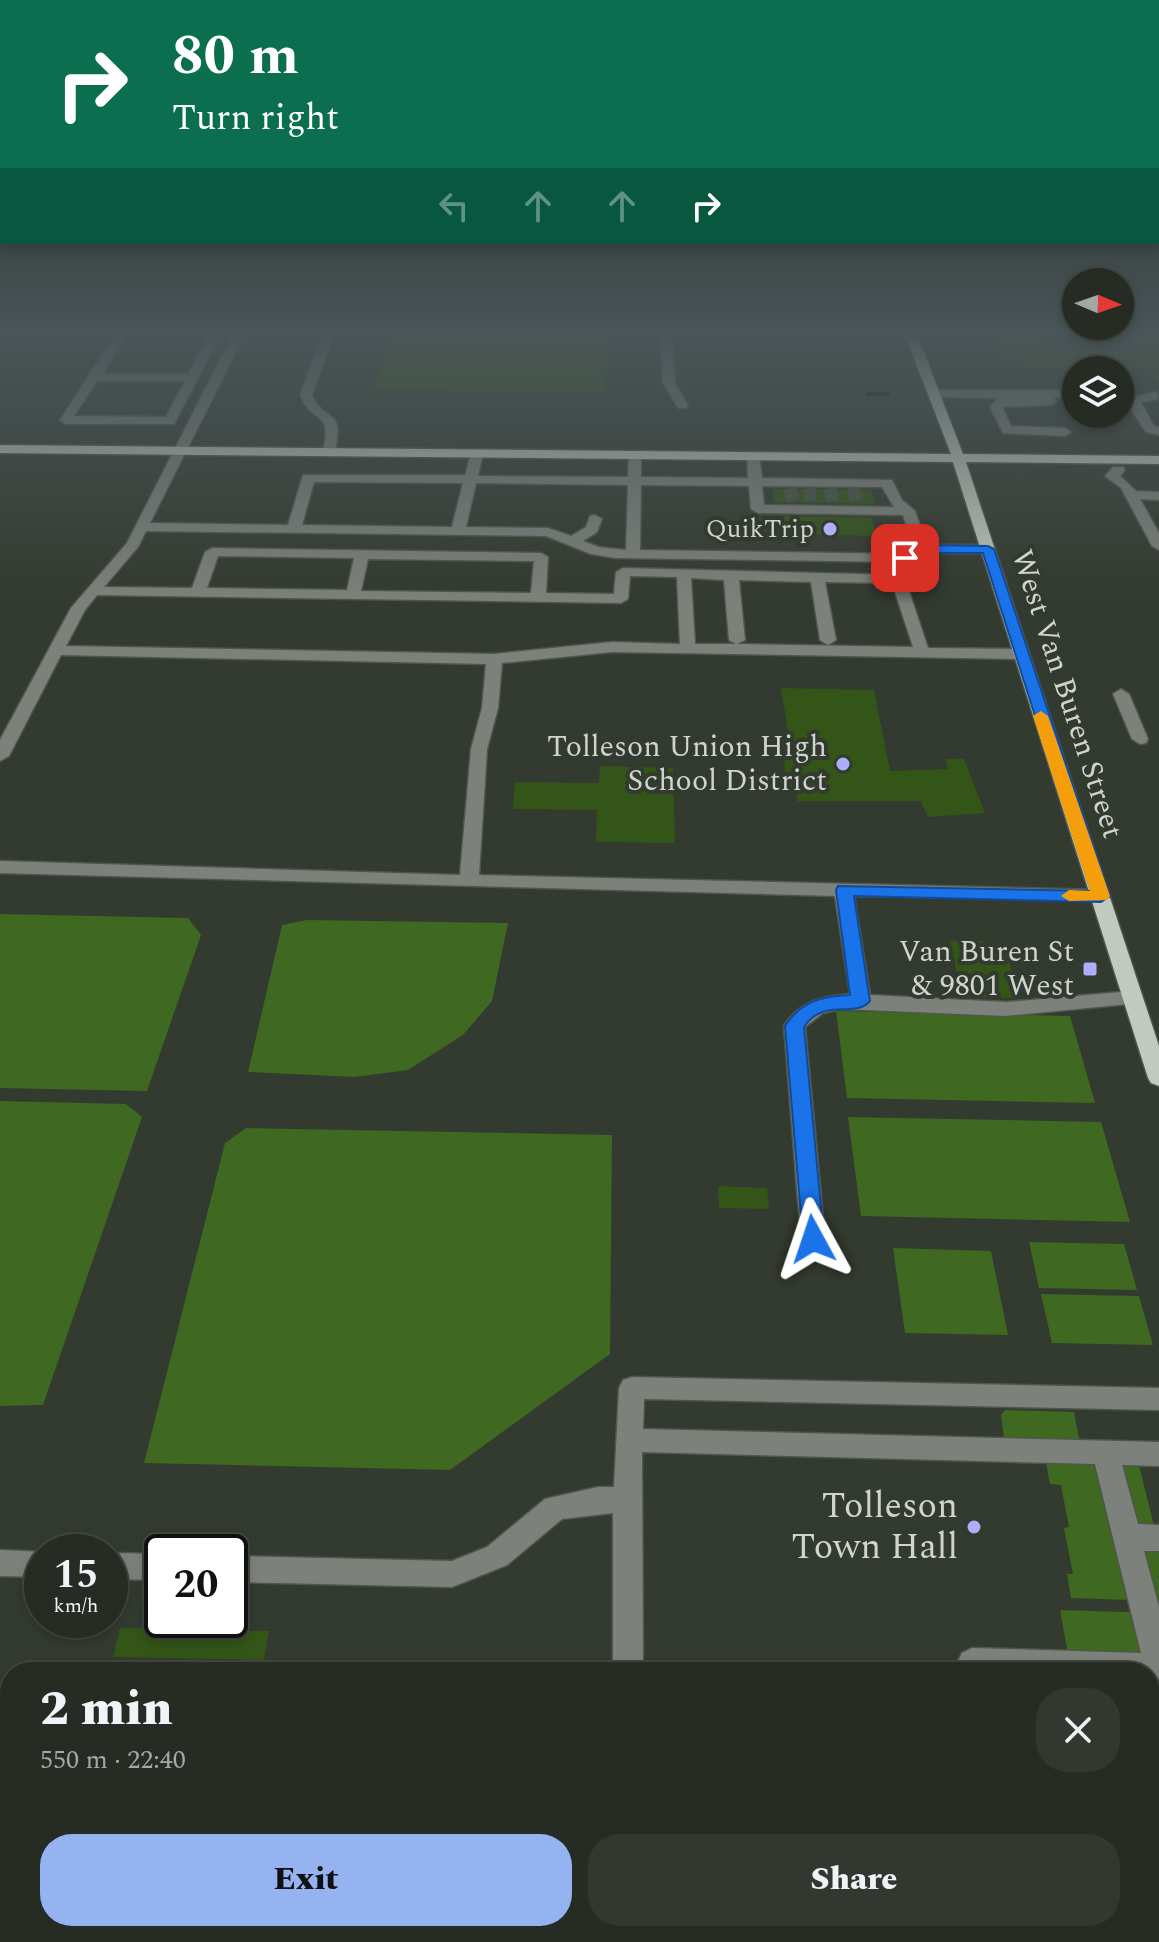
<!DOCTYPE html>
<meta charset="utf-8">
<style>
body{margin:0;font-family:Spectral,serif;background:#323830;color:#f1f3f6;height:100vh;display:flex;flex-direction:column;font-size:30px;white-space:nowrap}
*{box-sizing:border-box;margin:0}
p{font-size:26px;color:#a4a7a6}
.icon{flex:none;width:44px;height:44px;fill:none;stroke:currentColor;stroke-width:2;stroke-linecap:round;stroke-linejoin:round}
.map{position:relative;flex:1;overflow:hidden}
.details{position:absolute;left:0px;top:1662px;width:1160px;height:280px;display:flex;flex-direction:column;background:#262c23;border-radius:32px 32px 0 0;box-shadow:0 4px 12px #0003,0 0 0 2px #424841}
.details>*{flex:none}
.hud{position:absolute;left:0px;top:0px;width:1160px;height:244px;box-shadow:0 4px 12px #0003,0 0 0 2px #424841;background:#0b6e4f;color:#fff;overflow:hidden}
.needle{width:52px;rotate:92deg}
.buttons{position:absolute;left:1062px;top:268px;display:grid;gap:16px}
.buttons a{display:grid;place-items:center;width:72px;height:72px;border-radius:50%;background:#262c23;box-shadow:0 4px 12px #0003,0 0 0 2px #424841;font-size:40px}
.speed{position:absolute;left:24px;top:1534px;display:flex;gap:16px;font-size:40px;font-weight:700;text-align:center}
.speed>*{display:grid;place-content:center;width:104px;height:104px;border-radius:50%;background:#262c23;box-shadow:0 4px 12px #0003,0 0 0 2px #424841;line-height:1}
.speed small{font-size:20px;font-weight:400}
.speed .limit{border:4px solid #111;border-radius:12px;background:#fff;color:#111}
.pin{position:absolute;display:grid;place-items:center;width:68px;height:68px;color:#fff;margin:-34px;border-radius:16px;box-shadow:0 4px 12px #0006}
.me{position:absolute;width:88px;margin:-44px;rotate:355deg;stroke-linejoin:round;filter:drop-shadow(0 0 6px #0008)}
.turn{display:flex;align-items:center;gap:28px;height:168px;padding:0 40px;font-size:36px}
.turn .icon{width:104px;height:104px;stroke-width:2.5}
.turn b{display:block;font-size:56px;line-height:68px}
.lanes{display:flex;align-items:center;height:76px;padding:0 40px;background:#0003;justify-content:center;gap:40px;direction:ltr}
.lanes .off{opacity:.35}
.round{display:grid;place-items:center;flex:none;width:84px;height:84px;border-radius:32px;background:#323830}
.overview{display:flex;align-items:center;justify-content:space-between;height:136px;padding:0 40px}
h1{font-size:48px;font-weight:800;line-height:60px}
.action{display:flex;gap:16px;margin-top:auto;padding:16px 40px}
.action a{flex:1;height:92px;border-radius:32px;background:#95b2f1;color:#111;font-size:32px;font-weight:800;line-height:92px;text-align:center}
.action a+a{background:#323830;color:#f1f3f6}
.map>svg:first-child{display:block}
</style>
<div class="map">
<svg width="1159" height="1942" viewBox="0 0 1159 1942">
<rect width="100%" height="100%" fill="#333a2f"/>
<g fill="#3f6820">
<path d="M0 914 188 918 201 935 147 1091 0 1088Z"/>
<path d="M307 920 508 923 492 1001 463 1035 408 1070 355 1077 248 1072 282 925Z"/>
<path d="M836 1011 1070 1016 1095 1103 847 1098Z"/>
<path d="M0 1101 126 1104 142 1117 43 1405 0 1406Z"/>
<path d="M848 1117 1101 1122 1130 1222 861 1216Z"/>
<path d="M246 1128 612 1135 610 1354 450 1470 144 1463 225 1143Z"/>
<path d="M1029 1242 1124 1244 1137 1290 1039 1288Z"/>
<path d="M893 1248 991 1251 1008 1335 905 1333Z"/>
<path d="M1041 1294 1139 1296 1153 1345 1052 1343Z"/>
<path d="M1005 1410 1074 1412 1080 1443 1134 1445 1159 1546V1601L1071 1598 1067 1574H1073L1064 1528 1069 1527 1061 1485 1050 1484 1042 1441 1004 1438 1001 1415Z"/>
<path d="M1060 1610 1159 1613V1804H1150V1672L1069 1660Z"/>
<rect x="0" y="1775" width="10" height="56"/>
<path d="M0 1868H10V1932H382L381 1942H0Z"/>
<path d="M478 1932H540L544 1942H481Z"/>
</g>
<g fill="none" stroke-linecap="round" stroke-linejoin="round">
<path stroke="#112007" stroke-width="4" d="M867 394H888"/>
</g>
<g fill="#335518">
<path d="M390 332H607L606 392 373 390Z"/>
<path d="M997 332H1034L1042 348 1053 351 1139 352 1127 332H1159V384L1150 369 1014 366 1011 360H1005L993 334H999Z"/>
<path d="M772 489 871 490 875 504 774 502Z"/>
<path d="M783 516 872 518 876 536 786 534Z"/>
<path d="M781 688 874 690 890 771 948 769 946 759H964L985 813 928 817 921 801H797L796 789 786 787 784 755H792Z"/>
<path d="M600 766 673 768 675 843 596 842 597 810 513 809 515 782 599 783Z"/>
<path d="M950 941H983L985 949 1006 950 1019 998 962 997Z"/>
<path d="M718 1186 767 1188 769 1209 719 1208Z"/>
<path d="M120 1628 269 1631 264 1660 113 1657Z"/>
</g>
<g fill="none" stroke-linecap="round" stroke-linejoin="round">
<g stroke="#4a5147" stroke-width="13" stroke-dasharray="13 6" stroke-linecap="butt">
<path d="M790 488 794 505"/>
<path d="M809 488 812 505"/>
<path d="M830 488 833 505"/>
<path d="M853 488 857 505"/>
</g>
<defs>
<g id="minor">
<path d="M117 332H129L102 374H188L210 332H222L174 424H66L60 420ZM97 381H185L166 417 74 416Z"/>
<path d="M234 332H246L150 523 288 525 303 475H465L471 454 477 450 483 454 478 476 628 477 629 455 635 451 641 455V477L748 478 747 456 753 452 759 456 762 478 892 480 902 500 915 511 927 545H988L995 549 988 553H925L920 559 905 562 616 558 591 554 546 536 146 531 138 547 104 587 192 588 205 552 212 548 541 553 548 557 546 593 614 594 616 572 623 568 898 575 905 579 928 648 1020 649 1028 654 1020 659 612 652 502 663 498 708 487 749 479 875 1101 890 1108 892 1110 896 1108 900 854 896 870 995 1006 1002 1132 991 1139 993 1142 998 1139 1003 1006 1016 841 1009 823 1013 805 1027 825 1239 821 1246 813 1248 805 1246 801 1239 784 1026C799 1002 823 996 850 994L835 896 0 873V861L460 875 471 749 482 708 486 664 61 655 9 756 0 761V740L71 608 127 543ZM314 482 463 483 452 527 302 525ZM476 483 628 485 626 550 599 547 583 541 597 532 602 519 595 515 590 516 586 527 571 536 548 528 466 527ZM641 485 749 486 751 509 758 513 903 515 914 549 905 554 640 550ZM762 486 882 487 894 507 764 505ZM218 556 354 558 347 590 207 588ZM368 559 534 561 531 593 361 591ZM630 576 677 577 680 644 612 642 494 654 66 646 85 610 97 595 621 603 628 599ZM691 578 724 580 729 640 736 644H695ZM739 580 811 582 820 640 828 645 836 640 825 582 892 583 913 647 737 644 745 640Z"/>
<path d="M323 332H335L312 395C325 425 345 405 335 452L329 456 323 452C333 407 313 427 300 395Z"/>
<path d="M660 332H672L675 383 688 405 686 408H678L663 383Z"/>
<path d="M802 332H915L910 335H807Z"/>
<path d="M935 390H1076V398H1052L1057 401 1051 405 1002 407 1011 426 1065 428 1071 432 1065 436 1003 433 990 407 998 398 931 397 929 394Z"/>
<path d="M1154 392 1158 393V399L1141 402 1154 426 1159 427V435L1146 432 1130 408 1128 399Z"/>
<path d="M1113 467H1123L1125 470 1120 476 1136 491 1159 492V500L1140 499 1159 533V550L1152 546 1121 488 1105 476Z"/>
<path d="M1121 689 1129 694 1148 739 1146 743 1140 744 1132 739 1113 694Z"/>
<path d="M632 1377 1159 1388V1410L644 1399 643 1429 1159 1442V1466L1122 1465 1138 1524 1159 1525V1551H1144L1159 1607V1683H1150V1672H961L957 1663 962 1653 972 1648 1141 1653 1095 1464 642 1452 643 1672H613V1513L562 1519 507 1565 452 1587 230 1582V1556L452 1561 487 1547 545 1499 598 1487H614L619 1388 623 1380Z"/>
<path d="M0 1550 45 1552H42V1577L0 1576Z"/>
<path d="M110 1553 162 1554V1580L110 1579Z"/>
<rect x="1150" y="1741" width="9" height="30"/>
<rect x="1150" y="1829" width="9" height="32"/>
</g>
<path id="major" d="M904 332H916L963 454 1159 456V464L966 462 1159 1046V1086L1151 1083 1148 1078 953 462 0 453V445L951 454Z"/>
</defs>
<use href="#minor" stroke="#4f564b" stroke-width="3"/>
<use href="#major" stroke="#4f564b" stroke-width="3"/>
<use href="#minor" fill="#7d817b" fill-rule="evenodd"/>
<use href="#major" fill="#c2c9be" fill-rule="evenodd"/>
</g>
<linearGradient id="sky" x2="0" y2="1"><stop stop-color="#1c201a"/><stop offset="0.55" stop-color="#4a5558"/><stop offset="1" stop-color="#4a5558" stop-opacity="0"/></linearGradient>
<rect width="1159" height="604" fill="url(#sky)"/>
<path fill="#1a73e8" stroke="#114b97" stroke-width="2" d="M921 545 988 546 994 549 1110 896 1101 902 854 896 870 1001C855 1019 823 997 804 1027L824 1239 821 1245 813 1247 806 1245 803 1239 785 1026C801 1001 822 996 850 995L836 890 838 886 1091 891 983 553H924L920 558 905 562 898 558Z"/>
<path fill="#f59e0b" d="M1041 711 1048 716 1110 896 1107 900 1069 901 1061 896 1069 890 1090 891 1033 716Z"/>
<g fill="#afaefa" stroke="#333a2f" stroke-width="3">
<circle cx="830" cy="529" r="8"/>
<circle cx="843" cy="764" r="8"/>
<rect x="1082" y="961" width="16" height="16" rx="4"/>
<circle cx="974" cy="1527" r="8"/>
</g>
<g text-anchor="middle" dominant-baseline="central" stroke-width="8" stroke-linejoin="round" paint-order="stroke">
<g font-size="26" fill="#cfd4cd" stroke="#333a2f" text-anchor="end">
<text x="814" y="529">QuikTrip</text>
</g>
<g font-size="30" fill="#cfd4cd" stroke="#333a2f">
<text transform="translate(1067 694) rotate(72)">West Van Buren Street</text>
</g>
<g font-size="30" fill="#cfd4cd" stroke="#333a2f" text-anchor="end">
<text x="827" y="747">Tolleson Union High<tspan x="827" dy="34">School District</tspan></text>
<text x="1074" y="952">Van Buren St<tspan x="1074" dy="34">&amp; 9801 West</tspan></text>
</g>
<g font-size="36" fill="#cfd4cd" stroke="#333a2f" text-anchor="end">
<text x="958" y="1506">Tolleson<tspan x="958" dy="41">Town Hall</tspan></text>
</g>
</g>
</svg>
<div class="buttons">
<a><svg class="needle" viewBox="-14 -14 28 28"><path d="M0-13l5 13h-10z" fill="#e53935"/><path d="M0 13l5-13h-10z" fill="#a4a7a6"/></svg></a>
<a><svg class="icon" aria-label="layers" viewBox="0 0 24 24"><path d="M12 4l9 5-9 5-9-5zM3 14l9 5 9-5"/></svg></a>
</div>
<div class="speed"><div>15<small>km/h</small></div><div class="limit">20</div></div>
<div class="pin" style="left:905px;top:558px;background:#d93025"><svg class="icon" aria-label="arrive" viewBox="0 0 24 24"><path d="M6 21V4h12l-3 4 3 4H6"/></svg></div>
<svg class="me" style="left:813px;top:1239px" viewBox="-20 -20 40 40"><path d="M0-17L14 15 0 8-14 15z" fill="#1a73e8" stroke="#fff" stroke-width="4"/></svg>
<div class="hud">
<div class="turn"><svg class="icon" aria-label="right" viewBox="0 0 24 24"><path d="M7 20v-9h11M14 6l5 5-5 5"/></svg><div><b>80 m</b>Turn right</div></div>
<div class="lanes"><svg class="icon off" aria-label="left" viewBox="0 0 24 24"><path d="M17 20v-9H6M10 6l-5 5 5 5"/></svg><svg class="icon off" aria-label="ahead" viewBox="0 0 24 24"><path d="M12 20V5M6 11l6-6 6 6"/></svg><svg class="icon off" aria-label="ahead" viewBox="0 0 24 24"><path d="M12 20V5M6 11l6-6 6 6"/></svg><svg class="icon" aria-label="right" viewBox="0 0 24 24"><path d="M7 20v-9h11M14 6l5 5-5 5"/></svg></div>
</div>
<section class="details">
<div class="overview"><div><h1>2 min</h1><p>550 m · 22:40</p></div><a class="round"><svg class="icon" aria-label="close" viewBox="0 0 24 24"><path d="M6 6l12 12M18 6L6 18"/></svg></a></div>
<div class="action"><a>Exit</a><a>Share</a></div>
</section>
</div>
